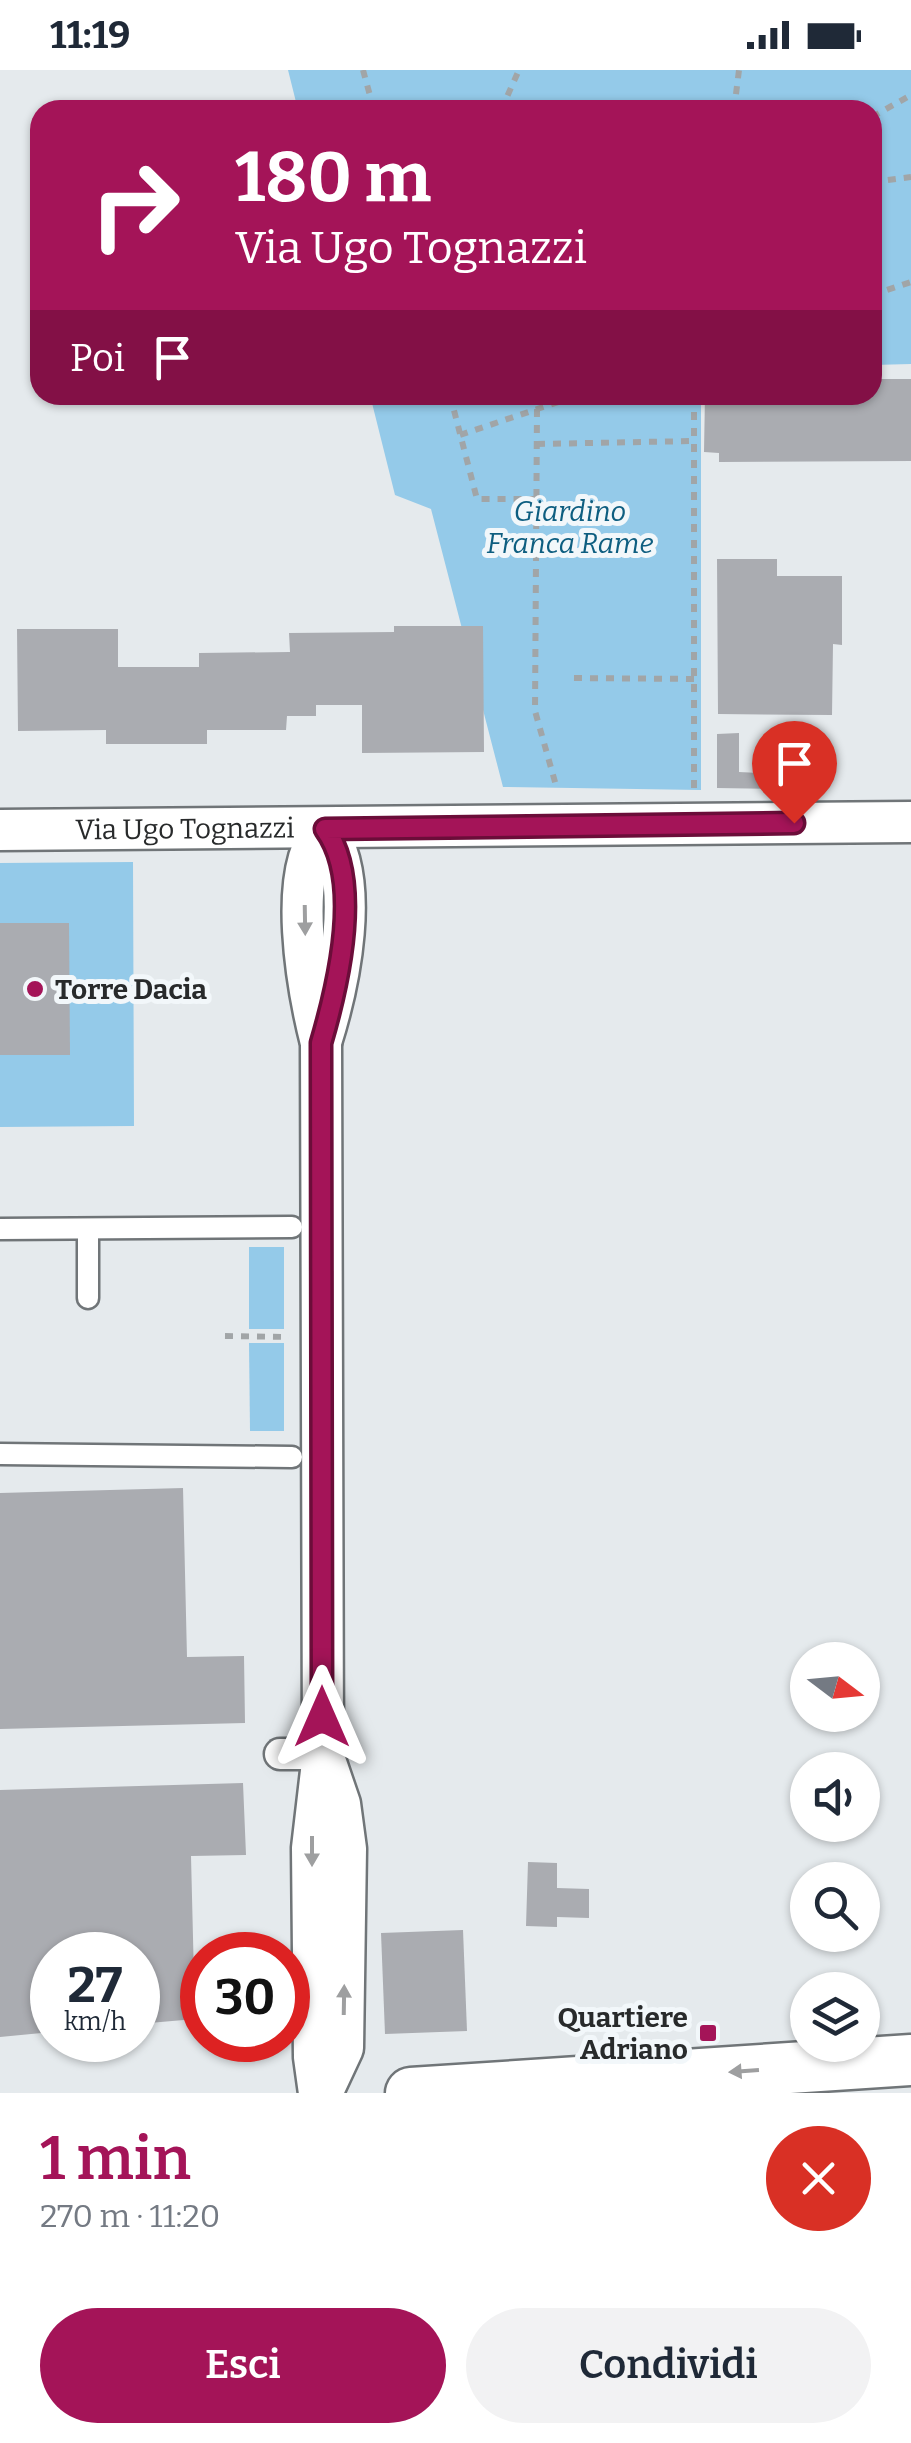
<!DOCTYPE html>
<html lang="it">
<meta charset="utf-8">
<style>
body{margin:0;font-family:Bitter,serif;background:#f2f2f3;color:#1f2937;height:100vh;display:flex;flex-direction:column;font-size:38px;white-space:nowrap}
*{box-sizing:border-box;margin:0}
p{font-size:32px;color:#747a83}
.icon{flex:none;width:55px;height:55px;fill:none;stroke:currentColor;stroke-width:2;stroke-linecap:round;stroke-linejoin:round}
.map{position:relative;height:2023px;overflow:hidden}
.drawer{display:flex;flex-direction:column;background:#fff;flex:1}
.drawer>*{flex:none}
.guide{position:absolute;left:30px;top:30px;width:852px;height:305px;border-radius:30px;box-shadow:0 2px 8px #0004;background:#a41458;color:#fff;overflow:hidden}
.needle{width:65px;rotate:106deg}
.buttons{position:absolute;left:790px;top:1572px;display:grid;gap:20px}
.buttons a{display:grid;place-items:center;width:90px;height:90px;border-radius:50%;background:#fff;box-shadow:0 2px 8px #0004;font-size:50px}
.speed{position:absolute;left:30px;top:1862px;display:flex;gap:20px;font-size:50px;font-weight:700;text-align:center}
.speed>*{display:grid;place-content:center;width:130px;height:130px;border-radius:50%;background:#fff;box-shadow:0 2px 8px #0004;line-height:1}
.speed small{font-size:25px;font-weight:400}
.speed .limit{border:15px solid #d22;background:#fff;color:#111}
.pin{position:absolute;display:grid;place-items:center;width:85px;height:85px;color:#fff;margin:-102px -42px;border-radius:50% 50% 50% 0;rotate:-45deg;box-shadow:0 0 10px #0007}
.pin .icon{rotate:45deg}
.me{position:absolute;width:110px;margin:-55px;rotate:0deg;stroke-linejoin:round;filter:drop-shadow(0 0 8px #0008)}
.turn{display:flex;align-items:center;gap:35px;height:210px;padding:0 40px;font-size:45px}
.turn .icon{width:130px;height:130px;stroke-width:2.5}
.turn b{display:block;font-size:70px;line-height:85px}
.then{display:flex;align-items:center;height:95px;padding:0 40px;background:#0003;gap:20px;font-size:38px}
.round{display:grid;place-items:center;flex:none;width:105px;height:105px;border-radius:52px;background:#f2f2f3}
.overview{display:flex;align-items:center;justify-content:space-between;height:170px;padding:0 40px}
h1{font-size:60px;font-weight:600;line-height:75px;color:#a41458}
.cta{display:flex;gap:20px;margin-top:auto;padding:20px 40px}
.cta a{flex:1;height:115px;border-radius:60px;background:#a41458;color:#fff;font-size:40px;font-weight:600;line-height:115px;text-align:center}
.cta a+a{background:#f2f2f3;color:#1f2937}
.status{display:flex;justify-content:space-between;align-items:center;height:70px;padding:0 50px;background:#fff;direction:ltr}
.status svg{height:28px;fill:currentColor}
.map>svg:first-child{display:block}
</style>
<div class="status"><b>11:19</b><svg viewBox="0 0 49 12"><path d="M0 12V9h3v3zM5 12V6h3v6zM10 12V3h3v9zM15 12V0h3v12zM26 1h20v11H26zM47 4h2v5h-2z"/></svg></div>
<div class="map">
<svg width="911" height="2023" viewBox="0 0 911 2023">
<rect width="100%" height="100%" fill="#e5eaed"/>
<g fill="#94cae9">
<path d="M288 0H911V294L873 295 872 40H298Z"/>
<path d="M370 325H701V720L503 717 431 439 395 425Z"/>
<path d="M133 792 134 1056 0 1057V985H69V853H0V793Z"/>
<rect x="249" y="1177" width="35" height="82"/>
<path d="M249 1273H284V1361H250Z"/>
</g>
<g fill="#aaacb1">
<path d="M872 309H911V391L719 392V383L704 382 705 325H872Z"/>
<path d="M717 489H777V506H842V575L833 574 832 645 718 644Z"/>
<path d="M394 556H483L484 682 362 683V635H316V646H287L286 660H207V674H106V660L18 661 17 559H118V597H199V583L290 582 289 563 394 562Z"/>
<path d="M739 663V702L778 704 777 719 717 718V664Z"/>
<path d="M0 853H69L70 985H0Z"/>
<path d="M183 1418 187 1587 244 1586 245 1653 0 1659V1423Z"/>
<path d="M243 1713 246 1785 191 1786 195 1949 138 1954V1885H52V1962L0 1967V1720Z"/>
<path d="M528 1792 557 1793V1818L589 1819V1848L557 1847V1857L526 1856Z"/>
<path d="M463 1860 467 1961 385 1964 381 1863Z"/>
</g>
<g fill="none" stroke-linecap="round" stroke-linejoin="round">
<defs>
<g id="service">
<path d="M0 1159 292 1157"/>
<path d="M88 1159V1228"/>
<path d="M0 1384 292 1387"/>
</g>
<path id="pedestrian" d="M280 1684H323"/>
<g id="minor">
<path id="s1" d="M0 760 911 752"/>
<path d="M321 972C339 915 362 810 325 759"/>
<path d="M319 2023 314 1987 312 1778 323 1684 321 973C308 922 285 798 325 759"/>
<path d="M322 2023 343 1978 346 1779 340 1734 325 1690"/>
</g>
<path id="tertiary" d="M411 2023 911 1990"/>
</defs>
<use href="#service" stroke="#707578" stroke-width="25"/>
<use href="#pedestrian" stroke="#707578" stroke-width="35"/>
<use href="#minor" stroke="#707578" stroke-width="45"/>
<use href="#tertiary" stroke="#707578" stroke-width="55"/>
<g stroke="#a1a5a7" stroke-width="6" stroke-dasharray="8 8" stroke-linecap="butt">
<path d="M363 0 374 40"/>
<path d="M501 40 519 0"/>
<path d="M734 40 739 0"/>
<path d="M872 47 911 25"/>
<path d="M872 112 911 107"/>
<path d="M872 225 911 212"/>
<path d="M450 325 477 429H537"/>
<path d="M537 339 535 641 557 719"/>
<path d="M460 365 579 325"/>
<path d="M537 374 694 371"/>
<path d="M536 478 588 477"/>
<path d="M574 608 694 609"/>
<path d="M694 718V325"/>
<path d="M225 1266 289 1267"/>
</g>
<use href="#service" stroke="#fff" stroke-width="20"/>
<use href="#pedestrian" stroke="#fff" stroke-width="30"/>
<use href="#minor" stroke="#fff" stroke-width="40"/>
<use href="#tertiary" stroke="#fff" stroke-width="50"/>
</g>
<defs><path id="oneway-solid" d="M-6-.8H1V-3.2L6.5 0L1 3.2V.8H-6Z" transform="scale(2.5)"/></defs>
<g fill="#9e9fa0">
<use href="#oneway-solid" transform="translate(305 850) rotate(89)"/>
<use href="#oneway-solid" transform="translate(312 1781) rotate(90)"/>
<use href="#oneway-solid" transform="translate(344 1930) rotate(-89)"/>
<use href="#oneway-solid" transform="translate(744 2001) rotate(176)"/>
</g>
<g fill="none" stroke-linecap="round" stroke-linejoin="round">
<defs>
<path id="route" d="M322 1647 321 973C338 915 363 811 325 759L794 753"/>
</defs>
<use href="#route" stroke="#6b0d39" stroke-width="25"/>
<use href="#route" stroke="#a41458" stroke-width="18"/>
</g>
<g fill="#a41458" stroke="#f2f7fa" stroke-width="4">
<circle cx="35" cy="919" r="10"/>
<rect x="698" y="1953" width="20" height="20" rx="5"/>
</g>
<g text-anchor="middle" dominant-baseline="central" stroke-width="10" stroke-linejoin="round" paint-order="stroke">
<g font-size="28" font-style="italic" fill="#0e5e80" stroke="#f2f7fa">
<text x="570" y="441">Giardino<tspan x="570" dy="32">Franca Rame</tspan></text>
</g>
<g font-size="28" fill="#282a2b" stroke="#f2f7fa">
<text stroke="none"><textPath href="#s1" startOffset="185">Via Ugo Tognazzi</textPath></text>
</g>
<g font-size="28" font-weight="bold" fill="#282a2b" stroke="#f2f7fa" text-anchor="start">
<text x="55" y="919">Torre Dacia</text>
<text x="688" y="1947" text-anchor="end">Quartiere<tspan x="688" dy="32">Adriano</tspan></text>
</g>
</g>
</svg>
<div class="buttons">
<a><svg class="needle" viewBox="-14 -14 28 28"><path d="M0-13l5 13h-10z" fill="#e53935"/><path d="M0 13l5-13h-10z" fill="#747a83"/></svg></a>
<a><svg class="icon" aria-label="sound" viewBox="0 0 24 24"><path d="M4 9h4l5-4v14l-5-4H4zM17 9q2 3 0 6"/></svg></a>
<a><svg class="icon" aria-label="search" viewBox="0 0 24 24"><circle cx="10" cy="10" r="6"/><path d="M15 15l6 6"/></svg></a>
<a><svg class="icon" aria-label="layers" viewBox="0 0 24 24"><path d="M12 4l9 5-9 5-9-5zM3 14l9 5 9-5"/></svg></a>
</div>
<div class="speed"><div>27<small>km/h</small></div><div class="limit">30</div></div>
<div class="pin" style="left:794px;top:753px;background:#d93025"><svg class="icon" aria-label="arrive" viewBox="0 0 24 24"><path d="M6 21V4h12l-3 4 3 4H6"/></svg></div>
<svg class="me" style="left:322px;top:1647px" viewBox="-20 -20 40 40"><path d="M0-17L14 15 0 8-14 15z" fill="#a41458" stroke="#fff" stroke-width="4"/></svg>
<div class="guide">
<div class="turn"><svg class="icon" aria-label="right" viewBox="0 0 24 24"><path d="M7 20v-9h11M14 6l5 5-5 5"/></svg><div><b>180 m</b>Via Ugo Tognazzi</div></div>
<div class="then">Poi<svg class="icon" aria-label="arrive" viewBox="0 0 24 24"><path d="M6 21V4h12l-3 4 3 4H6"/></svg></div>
</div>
</div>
<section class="drawer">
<div class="overview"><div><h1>1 min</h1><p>270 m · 11:20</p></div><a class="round" style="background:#d93025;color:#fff"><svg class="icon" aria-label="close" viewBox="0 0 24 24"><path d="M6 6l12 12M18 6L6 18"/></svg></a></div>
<div class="cta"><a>Esci</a><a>Condividi</a></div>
</section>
